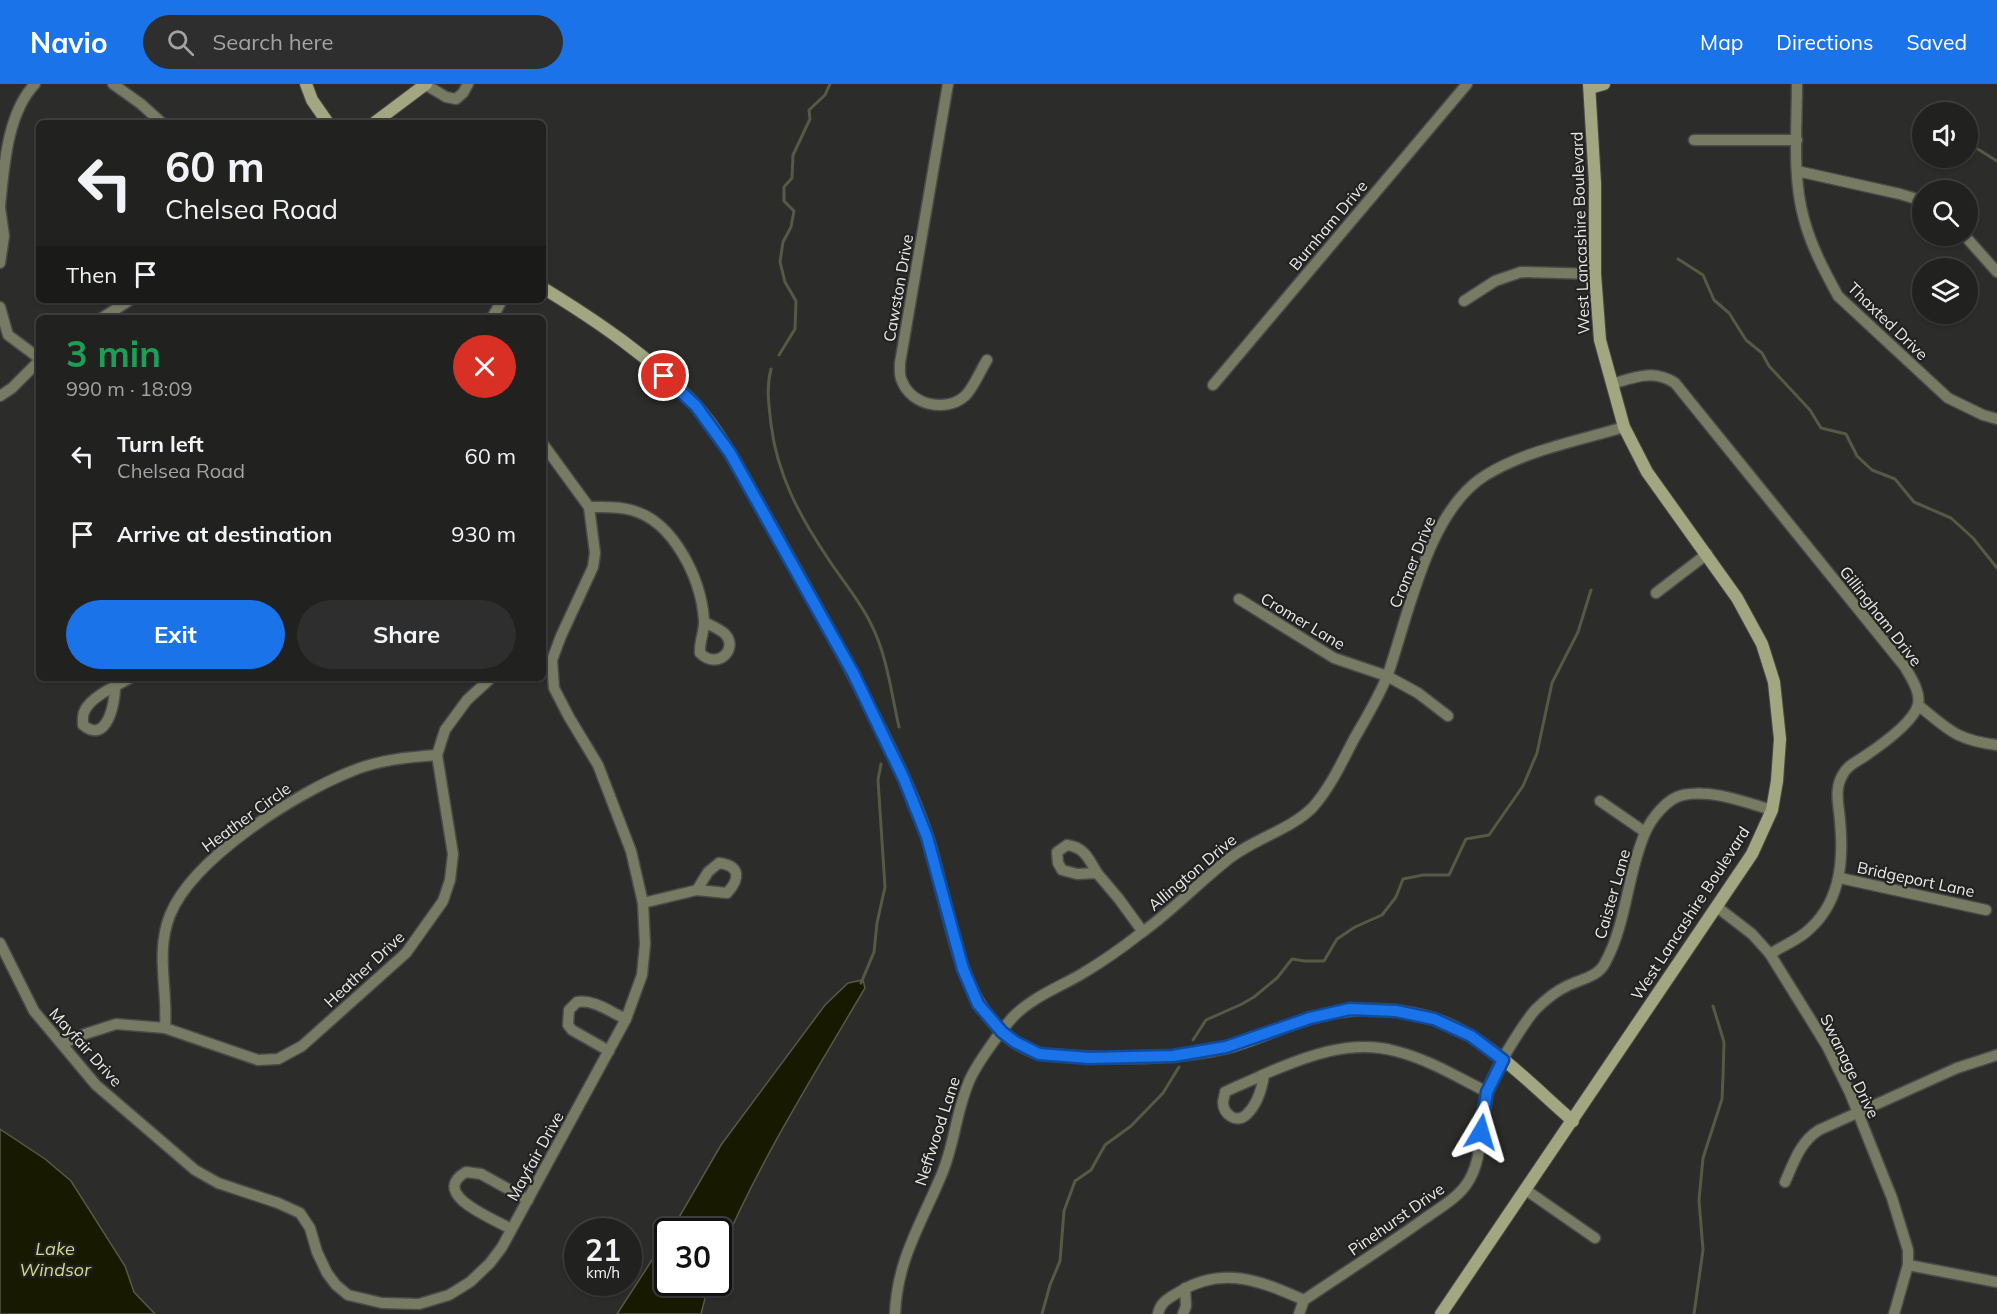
<!DOCTYPE html>
<meta charset="utf-8">
<style>
body{margin:0;font-family:Mulish,sans-serif;background:#2d2e2d;color:#f1f3f6;height:100vh;display:flex;flex-direction:column;font-size:22px;white-space:nowrap}
*{box-sizing:border-box;margin:0}
p{font-size:20px;color:#a2a3a5}
.icon{flex:none;width:33px;height:33px;fill:none;stroke:currentColor;stroke-width:2;stroke-linecap:round;stroke-linejoin:round}
.map{position:relative;flex:1;overflow:hidden}
.panel{position:absolute;left:36px;top:231px;width:510px;height:366px;display:flex;flex-direction:column;background:#212120;border-radius:9px;box-shadow:0 2px 4px #0004,0 0 0 2px #3e3e3e}
.panel>*{flex:none}
.top-card{position:absolute;left:36px;top:36px;width:510px;height:183px;border-radius:9px;box-shadow:0 2px 4px #0004,0 0 0 2px #3e3e3e;background:#212120;color:#f1f3f6;overflow:hidden}
.fabs{position:absolute;left:1912px;top:18px;display:grid;gap:12px}
.fabs a{display:grid;place-items:center;width:66px;height:66px;border-radius:50%;background:#212120;box-shadow:0 2px 4px #0004,0 0 0 2px #3e3e3e;font-size:30px}
.speed{position:absolute;left:564px;top:1134px;display:flex;gap:12px;font-size:30px;font-weight:700;text-align:center}
.speed>*{display:grid;place-content:center;width:78px;height:78px;border-radius:50%;background:#212120;box-shadow:0 2px 4px #0004,0 0 0 2px #3e3e3e;line-height:1}
.speed small{font-size:15px;font-weight:400}
.speed .limit{border:3px solid #111;border-radius:9px;background:#fff;color:#111}
.pin{position:absolute;display:grid;place-items:center;width:51px;height:51px;color:#fff;margin:-26px;border:3px solid #fff;border-radius:50%;box-shadow:0 2px 6px #0007}
.me{position:absolute;width:66px;margin:-33px;rotate:7deg;stroke-linejoin:round;filter:drop-shadow(0 0 4px #0008)}
.turn{display:flex;align-items:center;gap:21px;height:126px;padding:0 30px;font-size:27px}
.turn .icon{width:78px;height:78px;stroke-width:2.5}
.turn b{display:block;font-size:42px;line-height:51px}
.then{display:flex;align-items:center;height:57px;padding:0 30px;background:#0003;gap:12px;font-size:22px}
.round{display:grid;place-items:center;flex:none;width:63px;height:63px;border-radius:32px;background:#2d2e2d}
.headline{display:flex;align-items:center;justify-content:space-between;height:102px;padding:0 30px}
h1{font-size:36px;font-weight:700;line-height:45px;color:#1e9e55}
.cta{display:flex;gap:12px;margin-top:auto;padding:12px 30px}
.cta a{flex:1;height:69px;border-radius:36px;background:#1a73e8;color:#fff;font-size:24px;font-weight:700;line-height:69px;text-align:center}
.cta a+a{background:#2d2e2d;color:#f1f3f6}
ul{padding:0;list-style:none}
li{display:flex;align-items:center;gap:18px;height:78px;padding:0 30px}
li div{flex:1}
li b{display:block;font-size:22px}
li em{font-style:normal}
header{display:flex;align-items:center;gap:36px;box-sizing:border-box;height:84px;padding:0 30px;background:#1a73e8;color:#fff}
header strong{font-size:28px}
nav{display:flex;gap:33px;margin-inline-start:auto;font-size:21px}
.search{width:420px;height:54px;background:#2d2e2d;display:flex;align-items:center;gap:15px;box-sizing:border-box;padding:0 21px;border-radius:33px;color:#a2a3a5;font-size:22px}
.map>svg:first-child{display:block}
</style>
<header>
<strong>Navio</strong>
<div class="search"><svg class="icon" aria-label="search" viewBox="0 0 24 24"><circle cx="10" cy="10" r="6"/><path d="M15 15l6 6"/></svg>Search here</div>
<nav><a>Map</a><a>Directions</a><a>Saved</a></nav>
</header>
<div class="map">
<svg width="1997" height="1230" viewBox="0 0 1997 1230">
<rect width="100%" height="100%" fill="#2c2c2a"/>
<g fill="#181a00" stroke="#575846" stroke-width="1.5">
<path d="M863 896 865 904C813 992 759 1078 719 1172L718 1148 671 1147 721 1061 825 921 848 899Z"/>
<path d="M0 1045 45 1075 71 1097 125 1182 134 1208 155 1230H0Z"/>
<path d="M667 1153 668 1198 709 1199 701 1230H617Z"/>
</g>
<g fill="none" stroke-linecap="round" stroke-linejoin="round">
<g stroke="#575846" stroke-width="3">
<path d="M1932 22 1935 28"/>
<path d="M1968 59 1997 77"/>
<path d="M1678 175 1703 191 1714 216 1729 229 1746 256 1762 269 1769 282 1810 326 1821 344 1846 350 1857 372 1872 386 1895 395 1914 418 1951 434 1973 454 1997 484"/>
<path d="M779 271 795 245 796 217 785 198 780 178 783 158 791 143 794 127 784 117V103L792 94 793 71 810 35 809 26 825 11 830 0"/>
<path d="M771 285C766 304 769 322 771 340 777 390 799 431 827 473 841 495 858 514 870 538 887 570 891 608 899 643"/>
<path d="M861 899 874 868 877 839 885 803 878 696 881 680"/>
<path d="M1193 956 1206 936 1242 920 1254 913 1277 894 1292 875 1304 877H1324L1337 855 1355 843 1382 831 1396 813 1403 795 1423 791H1449L1466 755 1489 751 1523 702 1537 669 1552 599 1578 548 1591 506"/>
<path d="M1042 1230 1050 1201 1060 1177 1064 1127 1075 1097 1091 1086 1105 1061 1131 1042 1163 1009 1179 983"/>
<path d="M1694 1230 1703 1166 1699 1116 1703 1074 1722 1015 1723 993 1724 958 1713 922"/>
</g>
<defs>
<g id="street">
<path d="M113 0 141 20 162 39"/>
<path d="M948 0 900 279C900 285 899 292 902 297 911 321 946 329 965 312 974 303 980 287 987 276"/>
<path d="M1797 0C1797 44 1792 93 1804 135 1811 162 1825 188 1838 212L1948 314 1983 331 1997 335"/>
<path d="M426 1 446 13 456 15 463 9 468 0"/>
<path d="M1694 56H1797"/>
<path d="M1797 87 1900 110 1923 117"/>
<path d="M0 122C4 83 7 29 35 0"/>
<path d="M0 124 4 152 0 179"/>
<path d="M1965 152 1997 188"/>
<path d="M1464 217 1495 197 1521 188 1595 190"/>
<path d="M0 223 8 251 39 274"/>
<path d="M102 234 130 216"/>
<path d="M492 234 502 216"/>
<path d="M1612 300C1635 293 1654 285 1675 299L1905 583C1911 594 1921 608 1918 621 1913 639 1877 664 1862 674 1854 679 1846 683 1842 692 1834 706 1839 722 1840 737 1844 779 1840 821 1805 849 1795 857 1781 863 1770 870"/>
<path d="M1213 301 1467 0"/>
<path d="M0 312 12 304 39 277"/>
<path d="M589 423C602 423 618 422 631 426 674 437 701 495 704 536 705 547 699 557 700 569 718 587 739 564 725 550 720 545 710 541 704 538"/>
<path d="M1656 509 1707 470"/>
<path d="M1239 515 1334 574 1387 592 1418 609 1448 632"/>
<path d="M115 603C115 619 107 661 83 641 83 636 82 631 85 626 92 612 116 602 130 594"/>
<path d="M1918 621C1949 646 1956 656 1997 661"/>
<path d="M1600 717 1645 748"/>
<path d="M1067 761C1084 763 1089 775 1097 789L1077 790 1062 786 1058 779 1057 768Z"/>
<path d="M1097 789 1119 815 1143 848"/>
<path d="M1840 794 1986 826"/>
<path d="M643 819 697 806 727 809C740 795 741 782 719 779L708 788 697 806"/>
<path d="M1717 823 1752 850 1770 870 1827 962 1850 1009 1892 1114 1908 1166V1181"/>
<path d="M0 859 34 927 96 1001 195 1086 218 1099 278 1119 300 1129 310 1144 317 1168 327 1189 336 1201 348 1211 382 1219 419 1220 449 1211 470 1198 490 1179 502 1163 626 935 642 891 645 860 643 819 631 767 598 681 569 633 554 604 552 576 561 552 593 483 595 469 589 423 543 360"/>
<path d="M165 944C168 905 155 869 170 831 193 774 296 709 352 687 378 676 409 673 437 671"/>
<path d="M62 960 85 950 116 940 165 944 258 976 278 975 302 962 406 869 443 817 450 796 453 770 437 671 445 646 467 616 491 594"/>
<path d="M609 967 572 946 568 941 569 926 577 918C594 915 610 928 626 935"/>
<path d="M1264 991C1262 1004 1257 1021 1246 1031 1236 1040 1223 1030 1223 1018 1223 1017 1225 1010 1225 1008 1239 1001 1253 996 1267 989 1307 972 1351 955 1395 967 1428 975 1457 993 1487 1008"/>
<path d="M1785 1098C1794 1078 1800 1058 1819 1046L1957 984 1997 971"/>
<path d="M1526 1106 1595 1154"/>
<path d="M511 1145C494 1135 428 1110 466 1088L481 1090 528 1116"/>
<path d="M895 1230C897 1176 921 1140 941 1092 955 1061 956 1024 971 993 979 977 1001 946 1013 933 1031 914 1059 903 1080 891 1102 878 1122 864 1141 849 1171 828 1196 801 1225 778 1250 756 1291 746 1313 723 1330 704 1342 678 1354 655 1366 634 1379 613 1388 590 1409 530 1428 426 1486 391 1527 366 1578 357 1624 343"/>
<path d="M1158 1230C1160 1218 1169 1214 1179 1208 1223 1181 1261 1197 1304 1216"/>
<path d="M1183 1230 1186 1222 1185 1204"/>
<path d="M1299 1230 1304 1216C1344 1189 1385 1163 1424 1135 1438 1125 1456 1115 1466 1101 1486 1073 1477 1038 1487 1008 1493 988 1521 943 1535 926 1544 917 1556 907 1567 902 1581 895 1598 893 1605 879 1627 839 1627 790 1645 749 1651 735 1667 714 1683 711 1712 705 1744 718 1772 726"/>
<path d="M1894 1230 1908 1181 1997 1198"/>
</g>
<g id="secondary">
<path d="M306 0 312 16 328 39"/>
<path d="M1590 4 1604 0"/>
<path d="M374 39 426 0"/>
<path d="M543 204C597 237 650 273 694 319 724 351 749 403 771 441 805 501 838 561 869 622 891 664 913 709 928 754 948 816 954 905 1004 950 1013 958 1025 965 1037 969 1046 972 1057 971 1067 972 1119 975 1175 976 1226 964 1253 957 1279 944 1305 936 1346 923 1391 922 1432 934 1485 950 1532 1002 1573 1037"/>
<path d="M1441 1230 1752 770 1772 726 1777 697 1780 655 1774 598 1762 560 1737 514 1647 388 1624 343 1600 256 1595 190V99L1589 0"/>
</g>
</defs>
<use href="#street" stroke="#4a4a48" stroke-width="13"/>
<use href="#secondary" stroke="#4a4a48" stroke-width="14"/>
<use href="#street" stroke="#787b63" stroke-width="10"/>
<use href="#secondary" stroke="#a3a781" stroke-width="12"/>
</g>
<g fill="none" stroke-linecap="round" stroke-linejoin="round">
<defs>
<path id="route" d="M664 292 696 322 730 369 853 589 904 695 927 753 963 885 978 920 1002 948 1015 958 1039 970 1089 974 1173 972 1226 963 1310 934 1350 925 1396 927 1434 935 1471 952 1503 976 1487 1008 1481 1048"/>
</defs>
<use href="#route" stroke="#114b97" stroke-width="15"/>
<use href="#route" stroke="#1a73e8" stroke-width="10"/>
</g>
<g text-anchor="middle" dominant-baseline="central" stroke-width="4.5" stroke-linejoin="round" paint-order="stroke">
<g font-size="16" fill="#e9e9e8" stroke="#222320">
<text transform="translate(1328 141) rotate(-50)">Burnham Drive</text>
<text transform="translate(1580 149) rotate(-92)">West Lancashire Boulevard</text>
<text transform="translate(898 204) rotate(-80)">Cawston Drive</text>
<text transform="translate(1888 237) rotate(44)">Thaxted Drive</text>
<text transform="translate(1412 478) rotate(-68)">Cromer Drive</text>
<text transform="translate(1881 532) rotate(52)">Gillingham Drive</text>
<text transform="translate(1303 537) rotate(31)">Cromer Lane</text>
<text transform="translate(246 733) rotate(-36)">Heather Circle</text>
<text transform="translate(1192 788) rotate(-40)">Allington Drive</text>
<text transform="translate(1916 795) rotate(12)">Bridgeport Lane</text>
<text transform="translate(1612 810) rotate(-74)">Caister Lane</text>
<text transform="translate(1690 829) rotate(-57)">West Lancashire Boulevard</text>
<text transform="translate(364 885) rotate(-43)">Heather Drive</text>
<text transform="translate(86 963) rotate(48)">Mayfair Drive</text>
<text transform="translate(1850 982) rotate(64)">Swanage Drive</text>
<text transform="translate(937 1047) rotate(-72)">Neffwood Lane</text>
<text transform="translate(535 1072) rotate(-61)">Mayfair Drive</text>
<text transform="translate(1396 1135) rotate(-35)">Pinehurst Drive</text>
</g>
<g font-size="18" font-style="italic" fill="#d4da86" stroke="#222320">
<text x="55" y="1164">Lake<tspan x="55" dy="21">Windsor</tspan></text>
</g>
</g>
</svg>
<div class="fabs">
<a><svg class="icon" aria-label="sound" viewBox="0 0 24 24"><path d="M4 9h4l5-4v14l-5-4H4zM17 9q2 3 0 6"/></svg></a>
<a><svg class="icon" aria-label="search" viewBox="0 0 24 24"><circle cx="10" cy="10" r="6"/><path d="M15 15l6 6"/></svg></a>
<a><svg class="icon" aria-label="layers" viewBox="0 0 24 24"><path d="M12 4l9 5-9 5-9-5zM3 14l9 5 9-5"/></svg></a>
</div>
<div class="speed"><div>21<small>km/h</small></div><div class="limit">30</div></div>
<div class="pin" style="left:664px;top:292px;background:#d93025"><svg class="icon" aria-label="arrive" viewBox="0 0 24 24"><path d="M6 21V4h12l-3 4 3 4H6"/></svg></div>
<svg class="me" style="left:1481px;top:1048px" viewBox="-20 -20 40 40"><path d="M0-17L14 15 0 8-14 15z" fill="#1a73e8" stroke="#fff" stroke-width="4"/></svg>
<div class="top-card">
<div class="turn"><svg class="icon" aria-label="left" viewBox="0 0 24 24"><path d="M17 20v-9H6M10 6l-5 5 5 5"/></svg><div><b>60 m</b>Chelsea Road</div></div>
<div class="then">Then<svg class="icon" aria-label="arrive" viewBox="0 0 24 24"><path d="M6 21V4h12l-3 4 3 4H6"/></svg></div>
</div>
<section class="panel">
<div class="headline"><div><h1>3 min</h1><p>990 m · 18:09</p></div><a class="round" style="background:#d93025;color:#fff"><svg class="icon" aria-label="close" viewBox="0 0 24 24"><path d="M6 6l12 12M18 6L6 18"/></svg></a></div>
<ul>
<li><svg class="icon" aria-label="left" viewBox="0 0 24 24"><path d="M17 20v-9H6M10 6l-5 5 5 5"/></svg><div><b>Turn left</b><p>Chelsea Road</p></div><em>60 m</em></li>
<li><svg class="icon" aria-label="arrive" viewBox="0 0 24 24"><path d="M6 21V4h12l-3 4 3 4H6"/></svg><div><b>Arrive at destination</b></div><em>930 m</em></li>
</ul>
<div class="cta"><a>Exit</a><a>Share</a></div>
</section>
</div>
